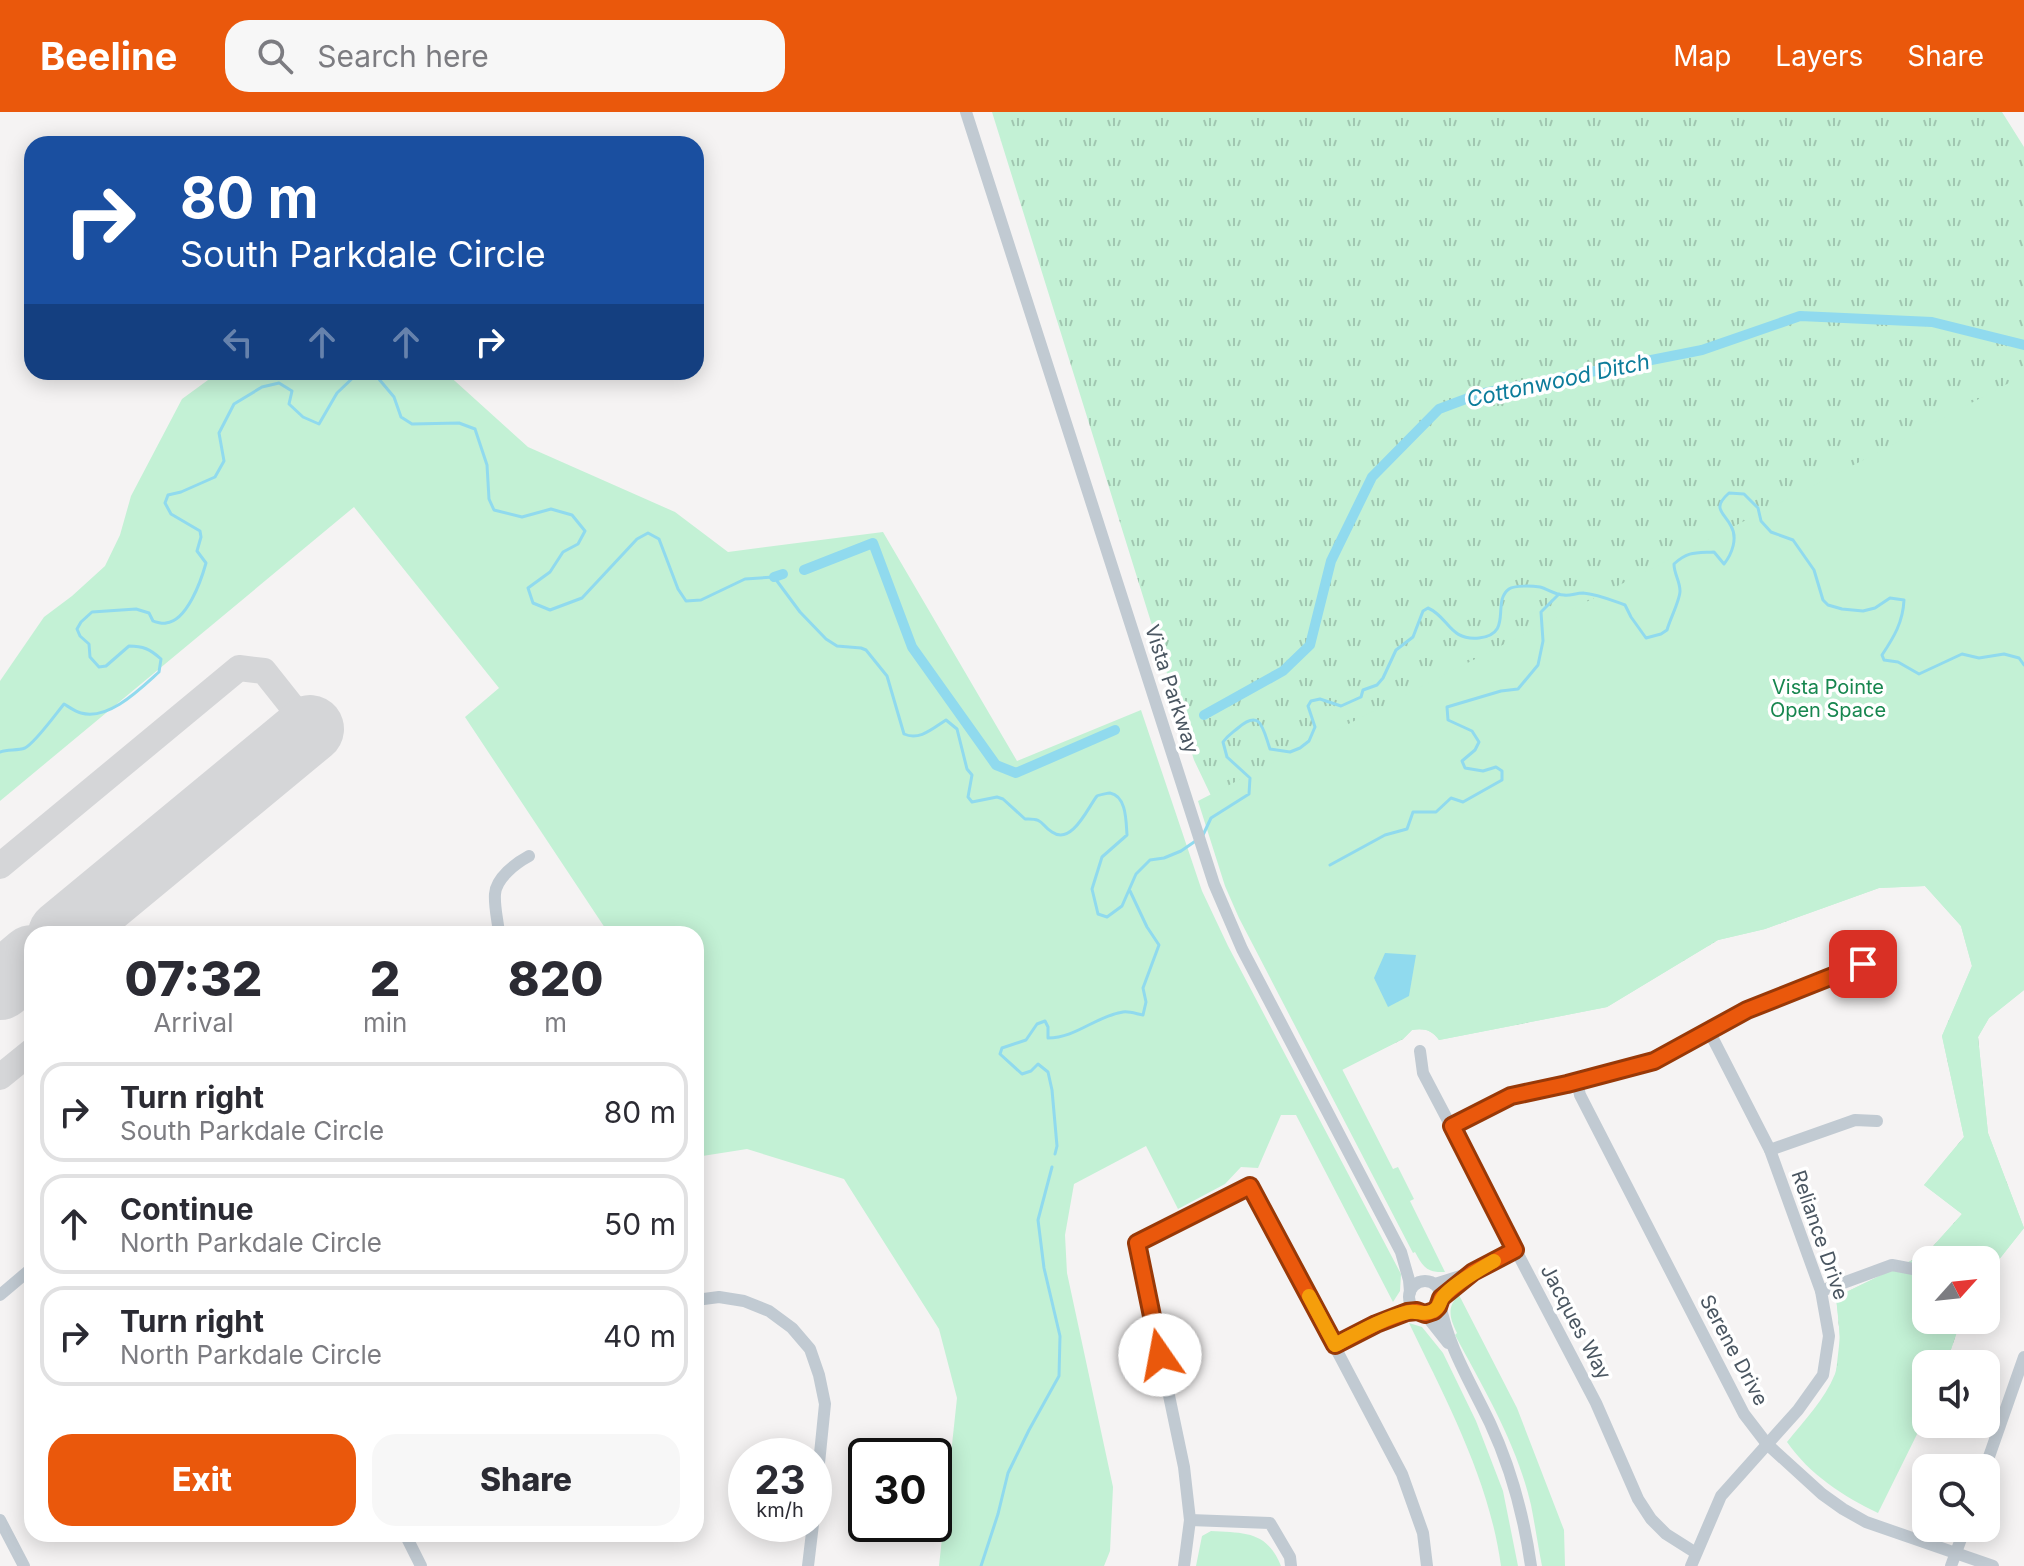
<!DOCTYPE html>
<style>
body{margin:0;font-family:Inter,sans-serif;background:#f7f7f7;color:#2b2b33;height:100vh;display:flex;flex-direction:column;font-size:30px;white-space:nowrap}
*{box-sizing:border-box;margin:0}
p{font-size:26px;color:#7c7c81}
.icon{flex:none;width:44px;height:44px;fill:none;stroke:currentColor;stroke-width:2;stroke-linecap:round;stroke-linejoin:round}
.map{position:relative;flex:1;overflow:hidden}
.details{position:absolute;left:24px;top:814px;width:680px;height:616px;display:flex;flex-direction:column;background:#fff;border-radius:24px;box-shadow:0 4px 20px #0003}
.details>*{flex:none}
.guide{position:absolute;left:24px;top:24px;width:680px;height:244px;border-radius:24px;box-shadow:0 4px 20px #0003;background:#1a4fa0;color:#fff;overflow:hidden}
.needle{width:52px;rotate:63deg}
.controls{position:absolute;left:1912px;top:1134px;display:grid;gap:16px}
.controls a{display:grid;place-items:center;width:88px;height:88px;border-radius:16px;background:#fff;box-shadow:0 4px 20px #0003;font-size:40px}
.speed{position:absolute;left:728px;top:1326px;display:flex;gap:16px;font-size:40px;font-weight:700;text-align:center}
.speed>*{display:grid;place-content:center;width:104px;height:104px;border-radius:50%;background:#fff;box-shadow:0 4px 20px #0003;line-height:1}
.speed small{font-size:20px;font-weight:400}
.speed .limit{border:4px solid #111;border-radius:12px;background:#fff;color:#111}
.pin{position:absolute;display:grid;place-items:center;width:68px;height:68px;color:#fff;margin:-34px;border-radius:16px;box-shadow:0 4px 12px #0006}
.me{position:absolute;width:88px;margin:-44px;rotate:348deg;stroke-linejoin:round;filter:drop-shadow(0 0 6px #0008)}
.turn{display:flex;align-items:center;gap:28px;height:168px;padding:0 24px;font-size:36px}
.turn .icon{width:104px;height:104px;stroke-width:2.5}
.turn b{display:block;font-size:56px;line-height:68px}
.lanes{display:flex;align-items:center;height:76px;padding:0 24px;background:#0003;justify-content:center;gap:40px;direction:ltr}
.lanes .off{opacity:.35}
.eta{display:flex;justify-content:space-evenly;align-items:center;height:136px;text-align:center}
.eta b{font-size:48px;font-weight:800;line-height:56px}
.action{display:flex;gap:16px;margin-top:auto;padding:16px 24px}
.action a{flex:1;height:92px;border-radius:24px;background:#ea580c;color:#fff;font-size:32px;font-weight:800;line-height:92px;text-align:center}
.action a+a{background:#f7f7f7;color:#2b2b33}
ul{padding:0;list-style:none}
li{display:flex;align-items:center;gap:24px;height:100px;margin:0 16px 12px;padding:0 8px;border:4px solid #e1e1e2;border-radius:24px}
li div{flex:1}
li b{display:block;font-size:30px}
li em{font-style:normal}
header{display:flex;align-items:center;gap:48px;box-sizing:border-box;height:112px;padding:0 40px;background:#ea580c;color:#fff}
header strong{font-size:38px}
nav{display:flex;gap:44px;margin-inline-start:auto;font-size:28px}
.search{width:560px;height:72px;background:#f7f7f7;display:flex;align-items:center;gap:20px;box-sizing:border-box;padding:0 28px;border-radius:24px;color:#7c7c81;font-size:30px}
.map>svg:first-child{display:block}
</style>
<header>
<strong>Beeline</strong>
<div class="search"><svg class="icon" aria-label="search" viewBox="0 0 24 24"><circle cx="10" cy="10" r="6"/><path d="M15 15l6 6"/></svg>Search here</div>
<nav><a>Map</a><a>Layers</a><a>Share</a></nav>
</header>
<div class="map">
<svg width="2024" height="1454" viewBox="0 0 2024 1454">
<defs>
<pattern id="grass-tufts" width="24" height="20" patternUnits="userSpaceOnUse" patternTransform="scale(2)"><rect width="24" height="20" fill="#c3f1d5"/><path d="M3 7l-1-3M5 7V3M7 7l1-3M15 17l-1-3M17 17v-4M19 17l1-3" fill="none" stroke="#a0c6b0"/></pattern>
</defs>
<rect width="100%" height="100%" fill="#f5f3f3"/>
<path fill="url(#grass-tufts)" d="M992 0H2002L2024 35V878L1989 906 1978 925 1988 1021 2024 1116 1986 1164V1148H1926V1208H1961L1946 1252 1836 1260 1840 1225 1836 1185 1927 1141 1962 1102 1924 1073 1964 1025 1942 924 1972 854 1961 814 1925 774 1879 776 1765 817 1718 828 1607 895 1439 928C1432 918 1424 916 1412 918L1403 927 1342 958 1194 648Z"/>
<g fill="#c3f1d5">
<path d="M219 260H445L528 335 675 400 728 440 883 420 1017 649 1141 598 1202 779 1228 834 1401 1162 1400 1179 1393 1190 1296 1003H1281L1258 1056 1241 1055 1225 1072 1178 1097 1146 1034 1074 1072 1065 1123 1067 1161 1113 1375 1110 1439 1104 1454H939L957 1286 939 1217 844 1067 747 1037 696 1045V822H609L465 605 499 576 354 395 0 689V569L44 505 72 484 105 454 120 423 131 384 182 287Z"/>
<path d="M2024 263V878L1989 906 1978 925 1988 1021 2024 1116 1986 1164V1148H1926V1208H1961L1946 1252H1926V1304L1878 1401C1843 1384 1810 1363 1787 1330 1804 1309 1825 1287 1835 1262 1843 1238 1839 1210 1836 1185L1927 1141 1962 1102 1924 1073 1964 1025 1942 924 1972 854 1961 814 1925 774 1879 776 1765 817 1718 828 1607 895 1439 928C1432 918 1424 916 1412 918L1403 927 1342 957 1393 1057 1398 1055 1414 1087 1410 1089 1445 1160C1427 1161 1423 1155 1415 1140L1413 1141 1239 806 1225 774 1198 689 1875 342Z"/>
<path d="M1459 1183 1517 1296 1564 1418 1565 1454H1542C1538 1434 1535 1413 1531 1393 1517 1332 1484 1277 1455 1223L1457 1221C1450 1207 1446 1195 1459 1183Z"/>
<path d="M1409 1211 1422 1215 1443 1241 1476 1309 1503 1379 1518 1454H1501C1489 1367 1447 1290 1409 1211Z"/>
<path d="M1211 1419C1245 1421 1267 1419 1281 1454H1196L1202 1424Z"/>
</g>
<path fill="#90daee" d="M1385 841 1416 843 1409 884 1388 895 1374 866Z"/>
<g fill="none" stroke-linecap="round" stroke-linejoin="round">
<g stroke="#90daee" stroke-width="3">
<path d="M367 260H373L394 285 401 305 412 312 459 311 475 317 487 353 489 387 494 398 522 405 551 397 572 403 585 419 578 432 563 440 550 460 528 476 533 491 550 498 582 486 637 427 648 421 659 427 678 477 686 489 701 488 745 467 774 465 800 500 826 527 837 534 861 536 866 538 887 564 904 622C920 629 933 616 946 608L957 617 967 657 972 663 968 685 972 690 997 685 1003 687 1025 707C1045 706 1040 713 1052 720 1072 734 1088 695 1097 684 1098 683 1109 681 1110 681 1127 684 1126 711 1127 723L1102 745 1092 777 1098 802 1107 805 1122 794 1136 762 1150 748 1164 746 1181 739 1197 728"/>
<path d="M0 640C8 637 17 639 25 636 35 631 55 603 64 592 69 595 76 600 81 601 109 609 141 576 159 560L161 547C150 537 143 534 129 534L106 554 99 555 90 545 89 532 80 524 77 517 81 510 92 500 136 497 149 501 153 509C155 510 163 512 166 511 187 509 201 469 206 451L197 439 201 425 200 419 171 402 165 391 168 383 181 380 215 365 224 349 219 321 234 292 262 275 279 271 292 279 289 292 303 305 319 312 337 281 359 260"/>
<path d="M1203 723 1211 706 1249 682 1250 666 1227 645 1223 630C1228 623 1232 621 1238 616 1261 596 1263 617 1270 637L1290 640 1300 636 1309 629 1315 615 1308 594 1311 589 1320 587 1341 594 1361 585 1363 578 1377 573 1383 566 1396 538 1413 525 1423 499 1428 496C1449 505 1449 529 1479 526 1514 522 1491 490 1509 477 1515 473 1533 474 1540 475 1548 477 1555 483 1564 483 1570 484 1576 481 1583 481 1597 482 1611 488 1625 493L1631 505 1646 526 1661 522 1667 518C1670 507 1680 488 1680 479 1680 469 1674 462 1674 452 1688 439 1696 441 1714 440L1724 452C1732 442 1738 426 1731 414 1724 400 1711 397 1729 381L1744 382 1758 396 1761 409 1771 420 1793 428 1814 458 1823 488 1828 493 1842 497 1863 499 1875 496 1890 486 1904 488C1903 510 1894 525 1882 543L1884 548 1898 550 1919 562 1962 542 1979 546 2004 542 2019 546 2024 553"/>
<path d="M1330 753 1385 723 1407 717 1413 700H1436L1451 686 1463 690 1502 668V659L1496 655 1483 659 1465 656 1462 649 1475 638 1479 630 1472 619 1448 608 1447 595 1501 579 1518 577 1538 553 1543 529 1541 500 1559 482"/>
<path d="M1055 1042 1057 1034 1052 978 1048 960 1038 952 1031 959 1022 962 1000 942 1002 936 1026 928 1037 912 1045 909 1048 915V926C1076 926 1096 904 1123 900 1129 899 1137 902 1143 903L1146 890 1143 876 1159 833 1147 815 1130 779"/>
<path d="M981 1454 998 1402 1008 1361 1029 1318 1059 1264 1060 1224 1044 1156 1038 1108 1052 1055"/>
</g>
<g stroke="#90daee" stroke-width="10">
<path d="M804 458 873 431 912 535 996 653 1016 661 1115 618"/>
<path d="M774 465 783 462"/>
<path d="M1204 603 1283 559 1310 533 1331 449 1372 365 1439 297 1479 282 1702 238 1800 204 1932 210 2024 233"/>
</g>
<g stroke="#d5d6d8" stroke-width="26">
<path d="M0 754 239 556 264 559 310 617"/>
<path d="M0 965 32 939"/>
</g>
<g stroke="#d5d6d8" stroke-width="68">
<path d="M62 822 310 617"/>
<path d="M0 874 32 847"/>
</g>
<g stroke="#c1cad2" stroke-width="12">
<path d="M966 0 1214 772 1242 837 1401 1140 1409 1168 1410 1180"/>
<path d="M499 822C498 809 494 795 495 782 496 766 516 751 529 744"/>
<path d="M1420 939 1423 961 1596 1291 1638 1387 1651 1407 1666 1422 1696 1441"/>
<path d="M1577 970 1580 983 1744 1302 1767 1332 1822 1382 1843 1397 1866 1410 1993 1454"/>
<path d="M1452 1014 1511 984 1567 972 1654 949 1747 898 1863 852H1887"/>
<path d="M1770 1038 1855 1008 1877 1009"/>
<circle cx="1425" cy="1185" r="16"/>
<path d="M1435 1172 1473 1160 1515 1138"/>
<path d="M1821 1179 1892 1153 1913 1157"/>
<path d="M0 1183 32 1156"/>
<path d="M696 1188 719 1185 744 1189 769 1199 792 1216 810 1237 819 1263 825 1292 814 1401"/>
<path d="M1440 1191C1448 1235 1471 1271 1490 1311 1511 1356 1524 1405 1531 1454"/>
<path d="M1425 1202 1448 1231"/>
<path d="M1335 1233C1360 1220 1388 1203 1417 1199"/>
<path d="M1985 1356 2024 1245"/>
<path d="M0 1408 24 1454"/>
<path d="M1190 1408 1270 1411 1290 1445 1291 1454"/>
<path d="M405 1422 421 1454"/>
<path d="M808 1454 813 1412"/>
<path d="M1184 1454 1190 1408 1184 1355 1137 1131 1250 1074 1402 1362 1423 1421 1427 1454"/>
<path d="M1691 1454 1721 1384 1798 1298 1823 1263 1829 1224 1821 1179 1770 1038 1709 919"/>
<path d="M1951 1454 1965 1416"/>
</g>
</g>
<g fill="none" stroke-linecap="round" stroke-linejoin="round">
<defs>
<path id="route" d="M1160 1243 1137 1131 1250 1074 1335 1233 1376 1212 1407 1200 1417 1199 1425 1202 1434 1199 1438 1195 1441 1186 1473 1160 1515 1138 1452 1014 1511 984 1567 972 1654 949 1747 898 1863 852"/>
</defs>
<use href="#route" stroke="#983908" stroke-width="20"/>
<use href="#route" stroke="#ea580c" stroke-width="14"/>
<path stroke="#f59e0b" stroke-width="14" d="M1309 1184 1335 1233C1358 1221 1383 1206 1409 1200 1417 1198 1424 1204 1433 1199 1440 1196 1439 1190 1443 1185 1452 1173 1480 1157 1494 1149"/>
</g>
<g text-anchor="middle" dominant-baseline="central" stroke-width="7" stroke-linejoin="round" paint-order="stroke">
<g font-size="20" fill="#17864f" stroke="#fff">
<text x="1828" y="575">Vista Pointe<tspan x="1828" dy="23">Open Space</tspan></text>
</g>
<g font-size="20" fill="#4a5661" stroke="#fff">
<text transform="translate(1172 577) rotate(72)">Vista Parkway</text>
<text transform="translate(1820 1123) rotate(71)">Reliance Drive</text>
<text transform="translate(1576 1210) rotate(62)">Jacques Way</text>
<text transform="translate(1734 1238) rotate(62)">Serene Drive</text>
</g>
<g font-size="22" font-style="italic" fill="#0c7c9b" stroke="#fff">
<text transform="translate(1558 268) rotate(-12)">Cottonwood Ditch</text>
</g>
</g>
</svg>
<div class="controls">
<a><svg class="needle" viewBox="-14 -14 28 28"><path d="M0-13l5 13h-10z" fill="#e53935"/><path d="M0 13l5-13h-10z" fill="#7c7c81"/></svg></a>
<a><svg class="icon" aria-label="sound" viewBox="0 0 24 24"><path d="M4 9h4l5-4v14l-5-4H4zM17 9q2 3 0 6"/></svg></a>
<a><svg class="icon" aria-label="search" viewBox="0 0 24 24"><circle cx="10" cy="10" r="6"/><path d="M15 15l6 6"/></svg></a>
</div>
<div class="speed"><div>23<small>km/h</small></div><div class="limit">30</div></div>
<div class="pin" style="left:1863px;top:852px;background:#d93025"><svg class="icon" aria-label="arrive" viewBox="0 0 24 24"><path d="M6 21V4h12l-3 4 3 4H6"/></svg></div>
<svg class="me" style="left:1160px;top:1243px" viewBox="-20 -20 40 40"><circle r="19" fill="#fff"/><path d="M0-13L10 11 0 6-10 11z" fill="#ea580c"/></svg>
<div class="guide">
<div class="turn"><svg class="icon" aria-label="right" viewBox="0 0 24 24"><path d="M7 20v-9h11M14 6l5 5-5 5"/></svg><div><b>80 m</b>South Parkdale Circle</div></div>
<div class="lanes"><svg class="icon off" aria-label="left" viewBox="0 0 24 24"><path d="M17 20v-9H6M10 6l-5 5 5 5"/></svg><svg class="icon off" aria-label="ahead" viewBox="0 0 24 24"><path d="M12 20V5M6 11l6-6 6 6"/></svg><svg class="icon off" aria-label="ahead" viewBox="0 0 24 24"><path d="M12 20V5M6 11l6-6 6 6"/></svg><svg class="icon" aria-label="right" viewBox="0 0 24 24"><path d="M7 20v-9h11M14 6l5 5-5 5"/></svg></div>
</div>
<section class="details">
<div class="eta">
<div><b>07:32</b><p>Arrival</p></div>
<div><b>2</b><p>min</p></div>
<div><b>820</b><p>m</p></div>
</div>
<ul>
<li><svg class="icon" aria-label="right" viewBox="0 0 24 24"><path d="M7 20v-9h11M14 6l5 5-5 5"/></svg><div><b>Turn right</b><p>South Parkdale Circle</p></div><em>80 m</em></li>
<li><svg class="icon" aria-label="ahead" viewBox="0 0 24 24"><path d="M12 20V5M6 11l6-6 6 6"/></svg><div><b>Continue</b><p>North Parkdale Circle</p></div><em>50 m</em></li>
<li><svg class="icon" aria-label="right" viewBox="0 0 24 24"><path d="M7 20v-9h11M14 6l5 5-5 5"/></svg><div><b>Turn right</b><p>North Parkdale Circle</p></div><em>40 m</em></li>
</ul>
<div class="action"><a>Exit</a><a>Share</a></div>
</section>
</div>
